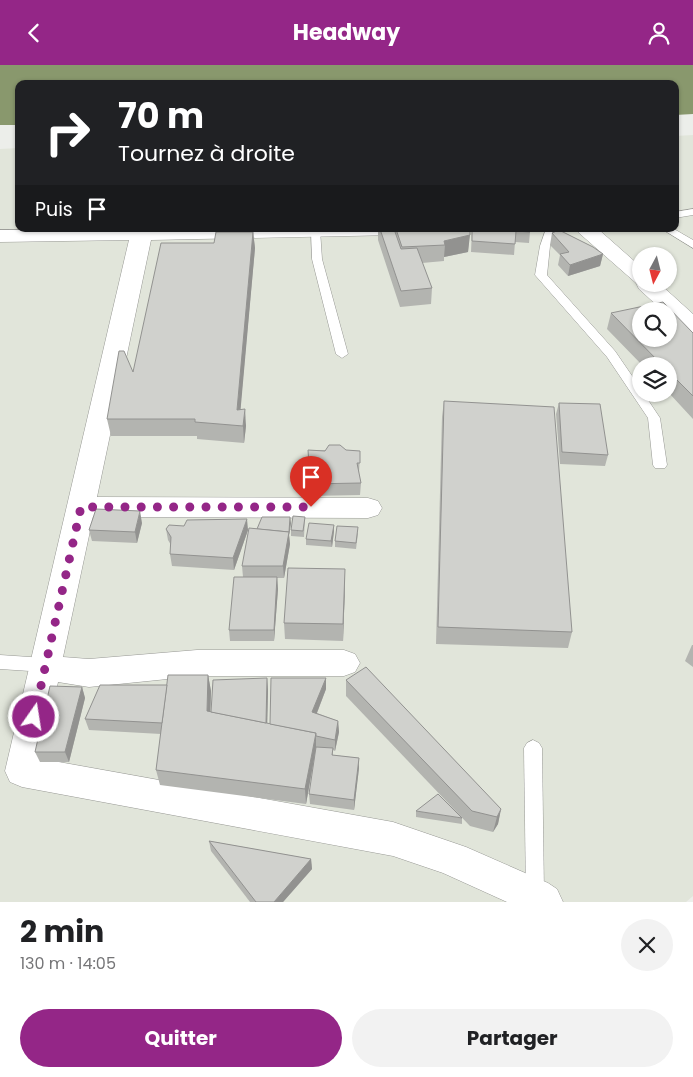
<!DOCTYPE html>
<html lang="fr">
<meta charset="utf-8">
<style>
body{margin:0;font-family:Poppins,sans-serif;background:#f2f2f2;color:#202124;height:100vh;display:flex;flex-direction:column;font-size:19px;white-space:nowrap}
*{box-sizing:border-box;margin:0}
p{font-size:16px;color:#757577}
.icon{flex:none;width:28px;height:28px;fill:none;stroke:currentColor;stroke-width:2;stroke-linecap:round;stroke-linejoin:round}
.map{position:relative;height:837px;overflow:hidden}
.panel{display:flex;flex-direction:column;background:#fff;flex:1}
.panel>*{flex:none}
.guide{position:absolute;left:15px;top:15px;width:664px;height:152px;border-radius:10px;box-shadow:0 1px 4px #0004;background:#202124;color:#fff;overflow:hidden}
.needle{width:32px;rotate:187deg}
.tools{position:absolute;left:632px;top:182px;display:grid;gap:10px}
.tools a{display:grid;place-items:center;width:45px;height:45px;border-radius:50%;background:#fff;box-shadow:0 1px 4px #0004;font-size:25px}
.pin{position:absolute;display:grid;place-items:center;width:42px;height:42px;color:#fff;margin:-51px -21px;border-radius:50% 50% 50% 0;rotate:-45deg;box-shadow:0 0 5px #0007}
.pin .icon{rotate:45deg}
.me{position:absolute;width:55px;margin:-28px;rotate:13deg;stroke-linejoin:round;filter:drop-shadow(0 0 4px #0008)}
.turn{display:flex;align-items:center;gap:18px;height:105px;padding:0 20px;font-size:22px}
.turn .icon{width:65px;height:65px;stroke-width:2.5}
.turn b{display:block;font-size:35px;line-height:42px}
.then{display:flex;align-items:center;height:48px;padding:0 20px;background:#0003;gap:10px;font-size:19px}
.round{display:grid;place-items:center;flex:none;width:52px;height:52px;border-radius:26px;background:#f2f2f2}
.overview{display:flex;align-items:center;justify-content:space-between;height:85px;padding:0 20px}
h1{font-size:30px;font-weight:700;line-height:38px}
.button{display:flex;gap:10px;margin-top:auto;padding:10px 20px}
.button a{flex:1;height:58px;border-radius:30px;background:#942687;color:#fff;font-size:20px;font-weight:700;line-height:58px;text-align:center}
.button a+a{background:#f2f2f2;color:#202124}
header{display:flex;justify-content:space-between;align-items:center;height:65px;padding:0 20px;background:#942687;color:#fff;font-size:22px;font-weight:700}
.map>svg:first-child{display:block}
</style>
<header><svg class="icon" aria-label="back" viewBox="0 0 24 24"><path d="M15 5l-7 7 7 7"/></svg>Headway<svg class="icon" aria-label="person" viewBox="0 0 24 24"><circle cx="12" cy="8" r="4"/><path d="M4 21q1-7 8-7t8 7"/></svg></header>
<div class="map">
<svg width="693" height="837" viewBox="0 0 693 837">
<rect width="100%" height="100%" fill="#eceeea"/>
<path fill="#e1e5da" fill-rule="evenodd" d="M693 70V831L686 837H0V84L19 83V164H675V71ZM641 191H669V219H641ZM641 246H669V274H641ZM641 301H669V329H641Z"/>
<path fill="#89986d" d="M0 0H693V49L675 50V19H19V60H0Z"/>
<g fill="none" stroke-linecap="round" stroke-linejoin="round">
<defs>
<g id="service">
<path d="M693 144V150L675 153V147Z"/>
<path d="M311 164 320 165 322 194 348 289 342 293 336 289 312 194Z"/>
<path d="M546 164H556L550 181 547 210 615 286 641 324V329H644L660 353 667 400 665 403H655L653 400 648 353 607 292 535 210 540 181Z"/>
<path d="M662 164H674L693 175V183Z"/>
<path d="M0 590 45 593 51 595 53 600 51 605 45 607 0 604Z"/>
<path d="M533 675 539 678 542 683 544 830 541 837H528L526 830 524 683 527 678Z"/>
</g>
<g id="minor">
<path d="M406 164 403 168 396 170 151 175 97 432 368 433 378 436 382 443 378 450 368 453 93 452 63 592 89 594 197 585H344L355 589 360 598 355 607 344 611H197L89 622 58 617 42 694 393 757 466 782 548 818 557 824 563 837H507L443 808 393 791 22 722 10 717 5 706 129 175 0 177V165Z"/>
<path d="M576 164H598L641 202V219H660L693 249V269L685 267 669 252V246H663L639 224 636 218 579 168Z"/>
</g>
</defs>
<use href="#service" stroke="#979894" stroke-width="1"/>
<use href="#minor" stroke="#979894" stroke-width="1"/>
<use href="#service" fill="#fff" fill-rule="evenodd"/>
<use href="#minor" fill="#fff" fill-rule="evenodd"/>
</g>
<g fill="#b3b4b0">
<path d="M378 164H470L468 187 444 192V196L422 198 432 223 431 239 400 242 378 175Z"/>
<path d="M472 164 530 167 529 178 515 177 514 190 471 187Z"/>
<path d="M253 167 255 183 240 345 246 361 244 378 197 374V371H111L107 354 214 178Z"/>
<path d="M552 168 603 189 600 201 568 211 558 200 560 190 550 180Z"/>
<path d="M611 248 693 268V354L669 328V301H643L607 264Z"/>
<path d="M444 336 572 567 568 583 436 579 442 352Z"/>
<path d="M559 338 608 390 605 401 560 399 556 349Z"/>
<path d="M308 385 360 386 359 409 361 418 360 430 309 431Z"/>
<path d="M305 452 304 472 291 471V465Z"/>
<path d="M142 458 137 478 92 476 89 465Z"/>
<path d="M291 458 289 470 290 479 284 513H277L278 524 274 576H230L229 565 243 512 242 501 257 464Z"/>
<path d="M334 460V466L332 482 306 480V474Z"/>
<path d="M166 464 248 465 234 505 172 501 170 489 171 480 168 475Z"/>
<path d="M358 468 356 484 335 482V476Z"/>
<path d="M345 521 343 576 285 574 284 558Z"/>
<path d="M692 580H693V602L685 596Z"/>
<path d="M208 610 211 626 210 647H211L267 613 268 625 267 658 270 659 326 613V624L317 648 338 656 339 667 335 686 333 685V690L359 693V703L354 745 310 739 309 729 315 690 306 739 160 720 156 705 161 669 89 665 85 654Z"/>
<path d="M346 615 501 744 498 759 493 767 470 761 346 631Z"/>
<path d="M82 622 85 633 69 697H40L35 687Z"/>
<path d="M416 746 462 753V759L416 752Z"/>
<path d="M209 776 311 794 312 804 283 837H250L211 786Z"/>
</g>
<g fill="#929290">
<path d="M253 167 255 183 239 362 237 345Z"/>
<path d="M470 170 468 187 444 192 445 180 444 176Z"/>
<path d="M603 189 600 201 568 211 570 200Z"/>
<path d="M245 344 246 361 244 378 243 361Z"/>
<path d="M140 446 142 458 137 478 135 467Z"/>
<path d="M290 452 291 458 289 470 290 479 284 513 283 501Z"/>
<path d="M247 454 248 465 234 505 233 493Z"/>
<path d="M334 460V466L332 482 331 476Z"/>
<path d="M345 504V521L343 576V559Z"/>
<path d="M277 512 278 524 274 576V565Z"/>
<path d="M208 610 211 626 210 662 207 646Z"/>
<path d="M267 613 268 625 267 670 266 659Z"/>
<path d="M326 613V624L313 658 312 647Z"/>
<path d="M82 622 85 633 69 697 65 687Z"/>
<path d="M338 656 339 667 335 686V675Z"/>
<path d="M316 668V683L306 739 305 724Z"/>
<path d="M359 693V703L354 745V735Z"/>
<path d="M501 744 498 759 493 767 497 752Z"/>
<path d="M311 794 312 804 283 837H274Z"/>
</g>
<g fill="#d0d1cd" stroke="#929290" fill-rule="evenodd">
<path d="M380 164H394L401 184 417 183 432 223 401 226Z"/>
<path d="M396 164H470V170L444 176 445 180 402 182Z"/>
<path d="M472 164H530V167L516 166 515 179 472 176Z"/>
<path d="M559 165 593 182 603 189 570 200 560 189 569 187 552 168Z"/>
<path d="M216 167H253L237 345 245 344 243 361 195 357V354H107L119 286H124L133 307 161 178H214Z"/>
<path d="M663 237 693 268V331L669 307V301H663L611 248ZM641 246H669V274H641Z"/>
<path d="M444 336 554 342 572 567 438 562Z"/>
<path d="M559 338 600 339 608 390 562 387Z"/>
<path d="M329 380H340L346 385 360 386V398H357L361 418 308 419V407L311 406V401H309L308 385 325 386Z"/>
<path d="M96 444 140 446 135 467 89 465Z"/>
<path d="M293 451 305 452 303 466 291 465Z"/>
<path d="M262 452H290L289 467 257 464Z"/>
<path d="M247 454 233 493 170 489 171 472 166 464 169 460 184 461 187 455Z"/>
<path d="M309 458 334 460 331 476 306 474Z"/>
<path d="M337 461 358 462 356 478 335 476Z"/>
<path d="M249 463 289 467 283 501H242Z"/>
<path d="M288 503 345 504 343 559 284 558Z"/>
<path d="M234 512H277L274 565H229Z"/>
<path d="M366 602 501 744 497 752 472 746 346 615Z"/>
<path d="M168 610H208L207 646 316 668 305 724 156 705Z"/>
<path d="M267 613 266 658 211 647 213 615Z"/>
<path d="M271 613H326L312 647 338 656 335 675 316 671V668L270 659Z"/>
<path d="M100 620H167L162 658 85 654Z"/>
<path d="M50 621 82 622 65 687H35Z"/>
<path d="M316 682 333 683 332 690 359 693 354 735 309 729Z"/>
<path d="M438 729 462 753 416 746Z"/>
<path d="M209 776 311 794 274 837H256Z"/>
</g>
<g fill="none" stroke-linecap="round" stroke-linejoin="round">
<path stroke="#942687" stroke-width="9" stroke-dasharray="0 16.2" d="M34 652 81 442H311"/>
</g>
</svg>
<div class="tools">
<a><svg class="needle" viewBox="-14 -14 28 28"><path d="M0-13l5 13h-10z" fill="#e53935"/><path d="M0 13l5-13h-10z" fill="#757577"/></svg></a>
<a><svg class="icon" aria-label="search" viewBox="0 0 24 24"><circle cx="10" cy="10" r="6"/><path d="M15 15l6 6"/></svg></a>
<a><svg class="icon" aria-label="layers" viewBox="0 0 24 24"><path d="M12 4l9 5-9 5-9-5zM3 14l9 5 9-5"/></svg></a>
</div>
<div class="pin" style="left:311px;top:442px;background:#d93025"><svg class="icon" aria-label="arrive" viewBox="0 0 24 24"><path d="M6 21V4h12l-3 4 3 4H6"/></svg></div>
<svg class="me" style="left:34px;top:652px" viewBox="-20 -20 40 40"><circle r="17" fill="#942687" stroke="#fff" stroke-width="3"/><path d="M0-11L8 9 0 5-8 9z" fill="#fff"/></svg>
<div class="guide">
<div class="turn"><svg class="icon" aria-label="right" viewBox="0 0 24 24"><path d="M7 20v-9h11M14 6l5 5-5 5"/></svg><div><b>70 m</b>Tournez à droite</div></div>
<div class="then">Puis<svg class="icon" aria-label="arrive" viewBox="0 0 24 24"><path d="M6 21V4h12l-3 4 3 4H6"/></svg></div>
</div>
</div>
<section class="panel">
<div class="overview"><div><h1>2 min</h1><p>130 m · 14:05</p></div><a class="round"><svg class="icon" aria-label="close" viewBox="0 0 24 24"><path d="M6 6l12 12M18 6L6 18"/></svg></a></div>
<div class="button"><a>Quitter</a><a>Partager</a></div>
</section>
